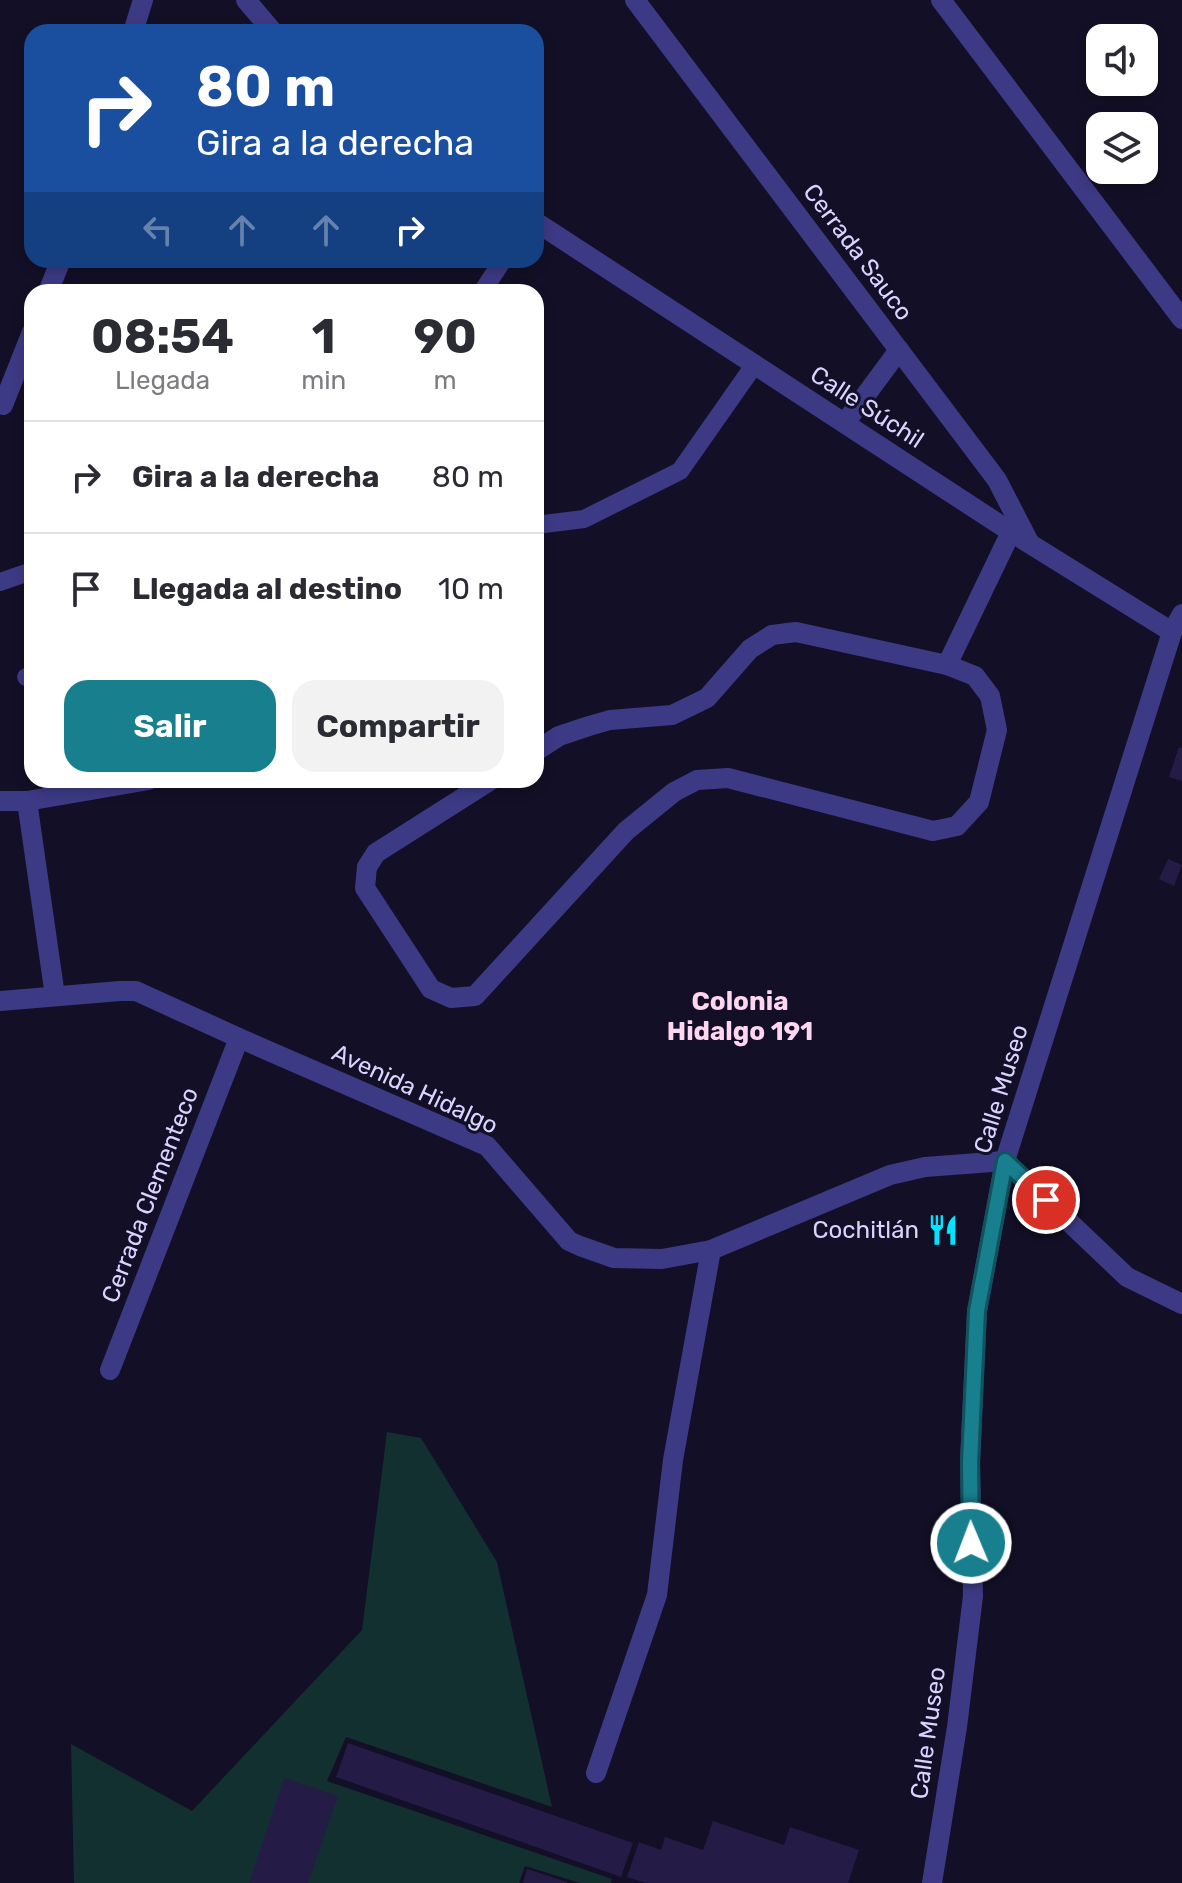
<!DOCTYPE html>
<html lang="es">
<meta charset="utf-8">
<style>
body{margin:0;font-family:Rubik,sans-serif;background:#f2f2f3;color:#2b2b33;height:100vh;display:flex;flex-direction:column;font-size:30px;white-space:nowrap}
*{box-sizing:border-box;margin:0}
p{font-size:26px;color:#7c7c81}
.icon{flex:none;width:44px;height:44px;fill:none;stroke:currentColor;stroke-width:2;stroke-linecap:round;stroke-linejoin:round}
.map{position:relative;flex:1;overflow:hidden}
.sheet{position:absolute;left:24px;top:284px;width:520px;height:504px;display:flex;flex-direction:column;background:#fff;border-radius:24px;box-shadow:0 4px 12px #0003}
.sheet>*{flex:none}
.top-card{position:absolute;left:24px;top:24px;width:520px;height:244px;border-radius:24px;box-shadow:0 4px 12px #0003;background:#1a4fa0;color:#fff;overflow:hidden}
.controls{position:absolute;left:1086px;top:24px;display:grid;gap:16px}
.controls a{display:grid;place-items:center;width:72px;height:72px;border-radius:16px;background:#fff;box-shadow:0 4px 12px #0003;font-size:40px}
.pin{position:absolute;display:grid;place-items:center;width:68px;height:68px;color:#fff;margin:-34px;border:4px solid #fff;border-radius:50%;box-shadow:0 2px 8px #0007}
.me{position:absolute;width:88px;margin:-44px;rotate:359deg;stroke-linejoin:round;filter:drop-shadow(0 0 6px #0008)}
.turn{display:flex;align-items:center;gap:28px;height:168px;padding:0 40px;font-size:36px}
.turn .icon{width:104px;height:104px;stroke-width:2.5}
.turn b{display:block;font-size:56px;line-height:68px}
.lanes{display:flex;align-items:center;height:76px;padding:0 40px;background:#0003;justify-content:center;gap:40px;direction:ltr}
.lanes .off{opacity:.35}
.eta{display:flex;justify-content:space-evenly;align-items:center;height:136px;text-align:center}
.eta b{font-size:48px;font-weight:700;line-height:56px}
.cta{display:flex;gap:16px;margin-top:auto;padding:16px 40px}
.cta a{flex:1;height:92px;border-radius:24px;background:#187f8f;color:#fff;font-size:32px;font-weight:700;line-height:92px;text-align:center}
.cta a+a{background:#f2f2f3;color:#2b2b33}
ul{padding:0;list-style:none}
li{display:flex;align-items:center;gap:24px;height:112px;padding:0 40px;border-top:2px solid #e1e1e2}
li div{flex:1}
li b{display:block;font-size:30px}
li em{font-style:normal}
.map>svg:first-child{display:block}
</style>
<div class="map">
<svg width="1182" height="1883" viewBox="0 0 1182 1883">
<rect width="100%" height="100%" fill="#130f26"/>
<path fill="#12302f" d="M387 1432 421 1438 497 1562 552 1807 346 1737 327 1781 612 1879 611 1883H580L525 1866 519 1883H74L71 1744 192 1811 362 1630Z"/>
<g fill="#241b47">
<path d="M1179 747 1182 748V781L1169 777Z"/>
<path d="M1168 859 1182 865 1174 886 1159 879Z"/>
<path d="M348 1743 633 1843 621 1877 336 1777Z"/>
<path d="M284 1778 338 1796 308 1883H249Z"/>
<path d="M713 1821 784 1845 790 1827 859 1850 848 1883H646L627 1877 639 1842 661 1850 665 1837 703 1850Z"/>
<path d="M527 1869 567 1882V1883H523Z"/>
</g>
<g fill="none" stroke-linecap="round" stroke-linejoin="round">
<g stroke="#3d3a85" stroke-width="18">
<path d="M482 292 503 260"/>
<path d="M536 525 584 519 680 471 755 364"/>
<path d="M0 582 32 571"/>
<path d="M26 677 32 675"/>
</g>
<g stroke="#3d3a85" stroke-width="20">
<path d="M246 0 273 32"/>
<path d="M635 0 997 480 1029 542"/>
<path d="M941 0 1182 319"/>
<path d="M133 32 143 0"/>
<path d="M536 222 1011 532 1172 632"/>
<path d="M48 292 61 260"/>
<path d="M3 405 32 332"/>
<path d="M845 423 899 350"/>
<path d="M947 665 1011 532"/>
<path d="M491 780 376 853 367 867 365 888 431 989 451 998 475 996 626 831 674 792 697 780 728 778 933 831 957 826 979 802 997 730 990 696 975 676 947 665 796 632 772 635 750 649 707 698 672 715 610 720 589 726 559 736 536 751"/>
<path d="M0 801H27L149 780"/>
<path d="M27 801 55 996"/>
<path d="M0 1001 120 991H136L239 1038 487 1146 569 1241 580 1246 614 1258 662 1259 711 1250 890 1175 925 1167 1005 1161 1127 1277 1182 1304"/>
<path d="M110 1370 239 1038"/>
<path d="M596 1773 657 1595 673 1460 711 1250"/>
</g>
<path stroke="#3d3a85" stroke-width="20" d="M932 1883 957 1727 973 1596 970 1462 977 1311 1005 1161 1172 632 1182 614"/>
</g>
<g fill="none" stroke-linecap="round" stroke-linejoin="round">
<defs>
<path id="route" d="M971 1543 970 1462 977 1311 1005 1161 1046 1200"/>
</defs>
<use href="#route" stroke="#10535d" stroke-width="20"/>
<use href="#route" stroke="#187f8f" stroke-width="14"/>
</g>
<defs>
<symbol id="restaurant-bare" viewBox="-9 -9 18 18"><path d="M-5-6h1v4h1v-4h1v4h1v-4h1v5L-1.5 .5V6h-2V.5L-5-1ZM5-6V6H3V1.5H1.5Q1.5-4 5-6Z" fill="#00e5ff" stroke="#130f26" stroke-width="2.5" paint-order="stroke"/></symbol>
</defs>
<g fill-rule="evenodd">
<use href="#restaurant-bare" x="921" y="1208" width="44" height="44"/>
</g>
<g text-anchor="middle" dominant-baseline="central" stroke-width="6" stroke-linejoin="round" paint-order="stroke">
<g font-size="24" fill="#d9d4ff" stroke="#130f26">
<text transform="translate(858 252) rotate(53)">Cerrada Sauco</text>
<text transform="translate(867 407) rotate(33)">Calle Súchil</text>
<text transform="translate(415 1089) rotate(25)">Avenida Hidalgo</text>
<text transform="translate(1001 1089) rotate(-73)">Calle Museo</text>
<text transform="translate(150 1195) rotate(-69)">Cerrada Clementeco</text>
<text transform="translate(928 1733) rotate(-82)">Calle Museo</text>
</g>
<g font-size="24" fill="#d9d4ff" stroke="#130f26" text-anchor="end">
<text x="919" y="1230">Cochitlán</text>
</g>
<g font-size="26" font-weight="bold" fill="#ffd6f0" stroke="#130f26">
<text x="740" y="1001">Colonia<tspan x="740" dy="30">Hidalgo 191</tspan></text>
</g>
</g>
</svg>
<div class="controls">
<a><svg class="icon" aria-label="sound" viewBox="0 0 24 24"><path d="M4 9h4l5-4v14l-5-4H4zM17 9q2 3 0 6"/></svg></a>
<a><svg class="icon" aria-label="layers" viewBox="0 0 24 24"><path d="M12 4l9 5-9 5-9-5zM3 14l9 5 9-5"/></svg></a>
</div>
<div class="pin" style="left:1046px;top:1200px;background:#d93025"><svg class="icon" aria-label="arrive" viewBox="0 0 24 24"><path d="M6 21V4h12l-3 4 3 4H6"/></svg></div>
<svg class="me" style="left:971px;top:1543px" viewBox="-20 -20 40 40"><circle r="17" fill="#187f8f" stroke="#fff" stroke-width="3"/><path d="M0-11L8 9 0 5-8 9z" fill="#fff"/></svg>
<div class="top-card">
<div class="turn"><svg class="icon" aria-label="right" viewBox="0 0 24 24"><path d="M7 20v-9h11M14 6l5 5-5 5"/></svg><div><b>80 m</b>Gira a la derecha</div></div>
<div class="lanes"><svg class="icon off" aria-label="left" viewBox="0 0 24 24"><path d="M17 20v-9H6M10 6l-5 5 5 5"/></svg><svg class="icon off" aria-label="ahead" viewBox="0 0 24 24"><path d="M12 20V5M6 11l6-6 6 6"/></svg><svg class="icon off" aria-label="ahead" viewBox="0 0 24 24"><path d="M12 20V5M6 11l6-6 6 6"/></svg><svg class="icon" aria-label="right" viewBox="0 0 24 24"><path d="M7 20v-9h11M14 6l5 5-5 5"/></svg></div>
</div>
<section class="sheet">
<div class="eta">
<div><b>08:54</b><p>Llegada</p></div>
<div><b>1</b><p>min</p></div>
<div><b>90</b><p>m</p></div>
</div>
<ul>
<li><svg class="icon" aria-label="right" viewBox="0 0 24 24"><path d="M7 20v-9h11M14 6l5 5-5 5"/></svg><div><b>Gira a la derecha</b></div><em>80 m</em></li>
<li><svg class="icon" aria-label="arrive" viewBox="0 0 24 24"><path d="M6 21V4h12l-3 4 3 4H6"/></svg><div><b>Llegada al destino</b></div><em>10 m</em></li>
</ul>
<div class="cta"><a>Salir</a><a>Compartir</a></div>
</section>
</div>
